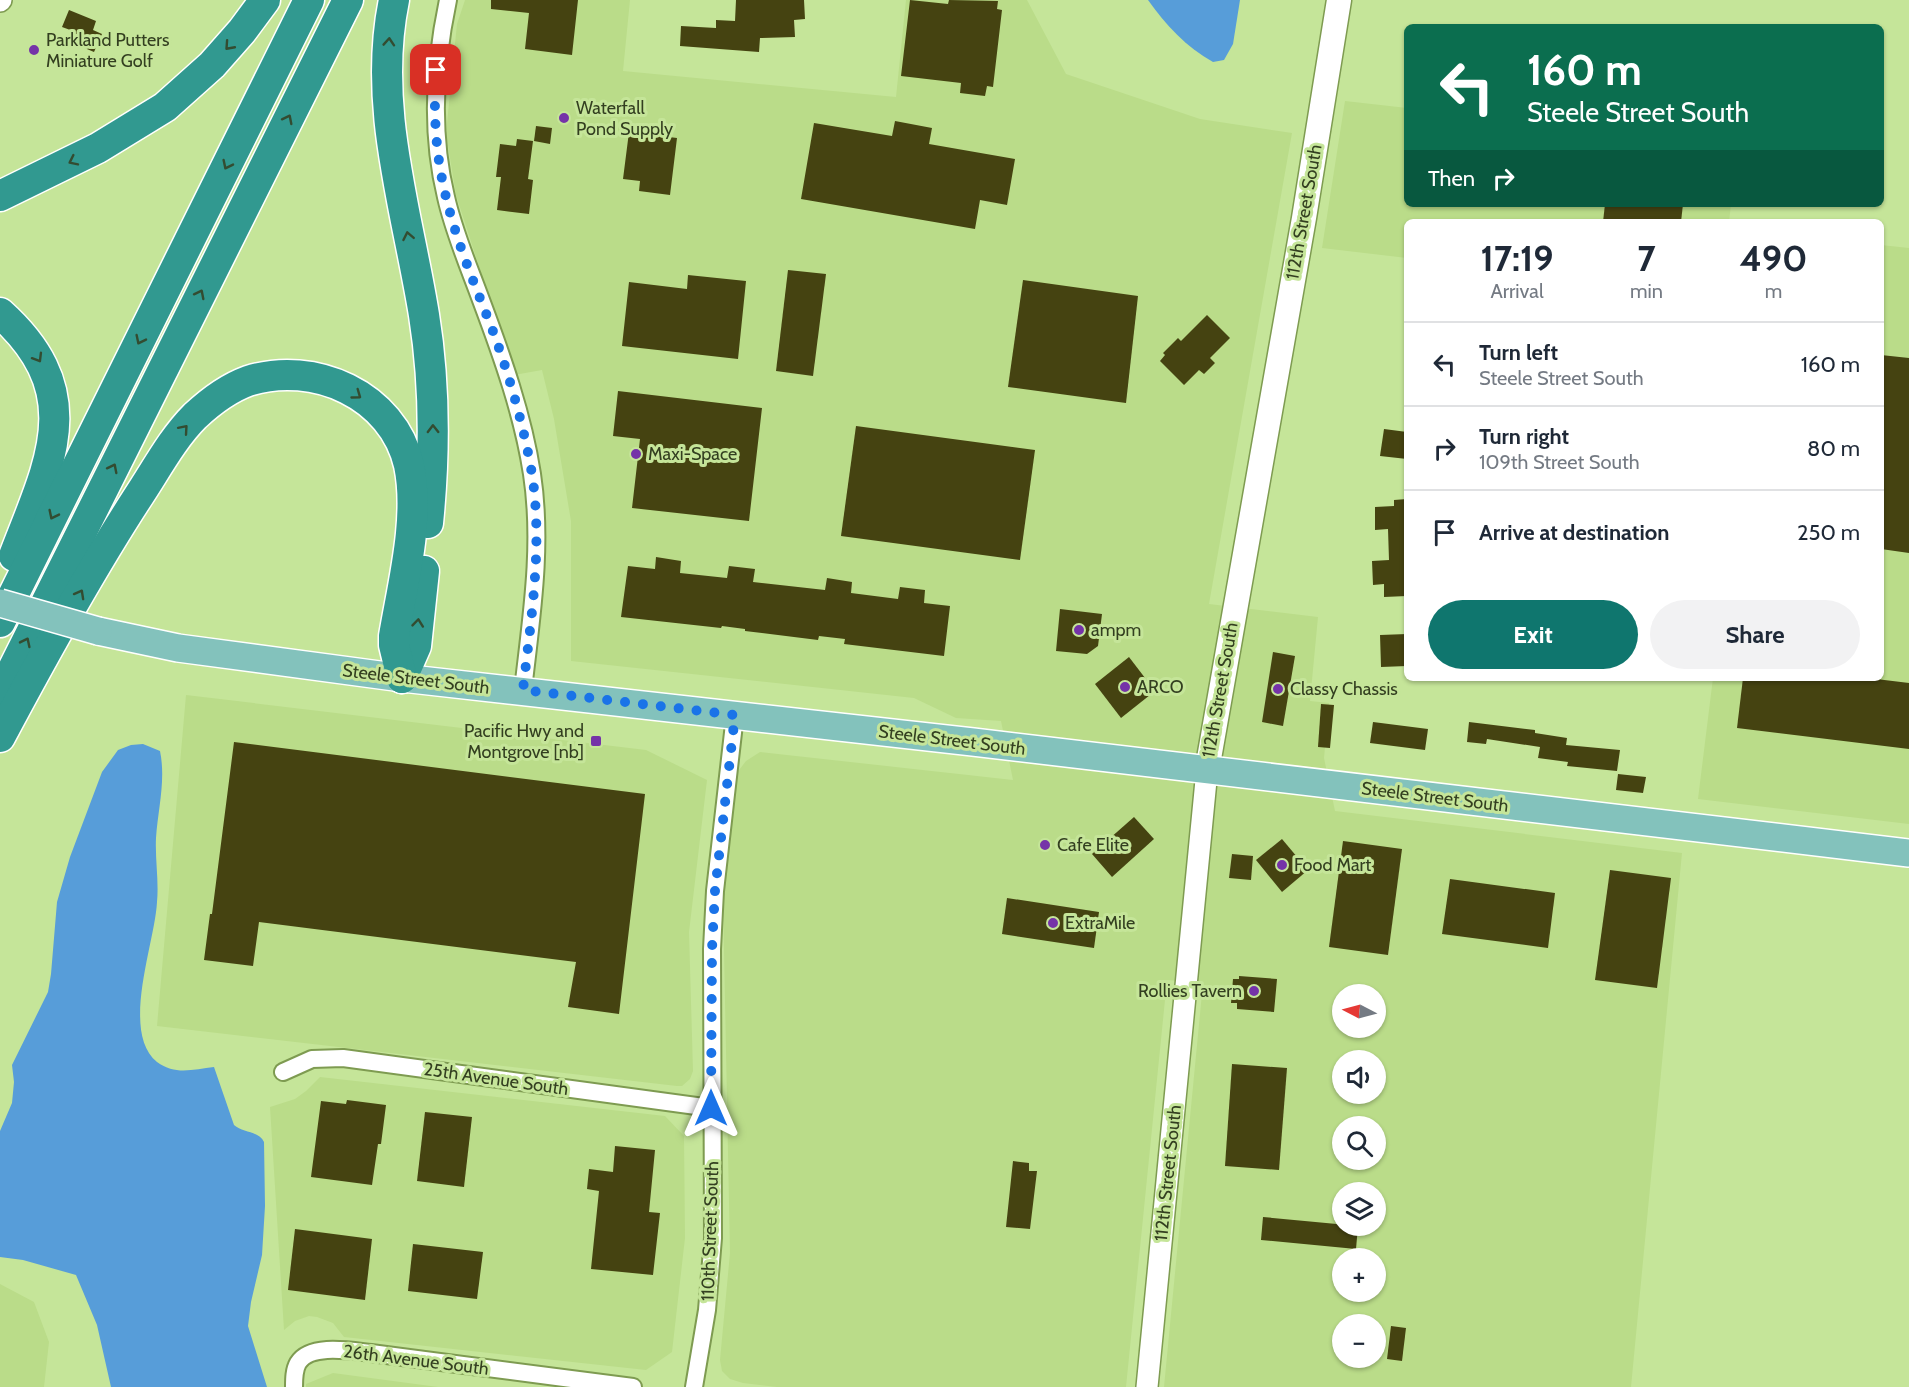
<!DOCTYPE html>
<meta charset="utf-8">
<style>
body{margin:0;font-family:Cabin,sans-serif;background:#f2f2f3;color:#1f2937;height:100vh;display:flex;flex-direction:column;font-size:22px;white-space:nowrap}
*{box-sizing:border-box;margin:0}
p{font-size:20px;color:#747a83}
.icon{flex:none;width:33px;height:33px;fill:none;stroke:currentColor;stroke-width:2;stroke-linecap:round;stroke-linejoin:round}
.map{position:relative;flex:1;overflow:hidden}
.panel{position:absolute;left:1404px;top:219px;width:480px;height:462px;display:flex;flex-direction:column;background:#fff;border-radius:9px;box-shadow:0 2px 4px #0004}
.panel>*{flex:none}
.hud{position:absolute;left:1404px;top:24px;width:480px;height:183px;border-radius:9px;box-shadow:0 2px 4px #0004;background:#0b6e4f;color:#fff;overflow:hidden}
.needle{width:39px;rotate:276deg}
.buttons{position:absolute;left:1332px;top:984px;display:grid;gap:12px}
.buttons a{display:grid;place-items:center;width:54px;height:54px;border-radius:50%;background:#fff;box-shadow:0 2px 4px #0004;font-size:30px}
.pin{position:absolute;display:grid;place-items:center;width:51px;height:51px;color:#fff;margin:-26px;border-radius:12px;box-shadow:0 3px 9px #0006}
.me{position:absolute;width:66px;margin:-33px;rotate:0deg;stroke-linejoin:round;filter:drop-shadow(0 0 4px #0008)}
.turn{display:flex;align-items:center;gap:21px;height:126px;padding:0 24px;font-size:27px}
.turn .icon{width:78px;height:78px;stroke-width:2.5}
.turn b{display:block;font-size:42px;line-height:51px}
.then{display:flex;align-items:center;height:57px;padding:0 24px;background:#0003;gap:12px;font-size:22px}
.eta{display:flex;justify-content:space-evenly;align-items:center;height:102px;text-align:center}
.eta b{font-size:36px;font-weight:800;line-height:42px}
.button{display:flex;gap:12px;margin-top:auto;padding:12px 24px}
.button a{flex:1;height:69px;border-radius:36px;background:#0f766e;color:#fff;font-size:24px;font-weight:800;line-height:69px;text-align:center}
.button a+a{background:#f2f2f3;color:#1f2937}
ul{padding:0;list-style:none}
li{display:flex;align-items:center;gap:18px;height:84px;padding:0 24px;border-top:2px solid #e0e1e3}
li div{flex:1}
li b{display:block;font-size:22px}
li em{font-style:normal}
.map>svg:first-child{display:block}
</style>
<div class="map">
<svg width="1909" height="1387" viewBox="0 0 1909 1387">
<rect width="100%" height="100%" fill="#c5e599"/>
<g fill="#badc89" fill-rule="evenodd">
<path d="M465 0H630L623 71 896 97 906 0H1027L1066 74 1200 119 1292 133 1209 604 1318 617 1310 701 1329 703 1324 758 1335 811 1682 853 1631 1387H1164L1203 983 1167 980 1126 1387H777L743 1383 730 1379 722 1371 720 1360 730 1253 723 899 736 774 746 761 760 752 1013 780 1001 721 956 718 914 698 571 661V521L554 419 542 370 514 375 456 195 446 133 457 24ZM1342 994H1376V1028H1342ZM1342 1060H1376V1094H1342ZM1342 1126H1376V1160H1342ZM1342 1192H1376V1226H1342ZM1342 1258H1376V1292H1342ZM1342 1324H1376V1358H1342Z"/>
<path d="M1345 101 1407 108V204H1731L1729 222H1407V258L1322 248Z"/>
<path d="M1881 245 1909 248V824L1698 799 1713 678H1881Z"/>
<path d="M186 695 646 750 707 780 689 932 693 1071 690 1079 682 1086H677L157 1026Z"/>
<path d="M320 1077 665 1116 684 1136 685 1238 672 1352 646 1370 344 1337 333 1323 317 1317 309 1316 295 1321 284 1330 270 1107 295 1099 306 1091Z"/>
<path d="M0 1284 34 1302 49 1342 44 1387H0Z"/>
<path d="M333 1373 438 1387H306V1384Z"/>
</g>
<g fill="#579dd9">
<path d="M1148 0H1240L1233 44 1224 60 1213 62C1186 47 1166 25 1148 0Z"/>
<path d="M143 744 160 751C166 780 158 809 156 838 155 860 159 881 157 902 155 943 120 1032 157 1062 176 1076 194 1069 214 1067L234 1125C243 1133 259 1131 264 1142L265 1206 262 1255 251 1302 248 1326 267 1387H111L97 1325 76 1275 23 1260 0 1257V1131L12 1103 14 1082 12 1065 48 992 51 974 57 902 70 857 102 772 118 750 131 745Z"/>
</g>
<g fill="#454311">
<path d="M491 0H578L572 55 525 49 529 13 491 9Z"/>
<path d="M736 0H804L805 19 794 20 795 37 760 38 759 52 680 46 681 26 716 28V20L735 21Z"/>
<path d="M910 0 948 4 949 0 998 1 997 9 1002 10 993 87 987 86 985 96 960 93 961 83 901 76Z"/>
<path d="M69 10 96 21 93 30 102 34 94 52 68 41 73 31 62 27Z"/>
<path d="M895 121 932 128 929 144 1015 159 1007 205 980 200 975 229 801 199 814 123 892 136Z"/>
<path d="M536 126 552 128 550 144 534 141Z"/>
<path d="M629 132 677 138 670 195 639 191 640 181 623 179Z"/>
<path d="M517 139 533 141 528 179 533 180 529 214 497 210 501 177H496L500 144 516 146Z"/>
<path d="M1605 204H1683L1681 222H1603Z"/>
<path d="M788 270 826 274 813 376 776 371Z"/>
<path d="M688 275 746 281 738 359 622 346 629 282 687 289Z"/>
<path d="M1023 280 1138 296 1126 403 1008 387Z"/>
<path d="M1207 315 1230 338 1210 358 1215 363 1204 374 1199 370 1184 385 1160 361 1165 355 1163 353 1178 338 1181 341Z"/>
<path d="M1881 355 1909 358V553L1881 549Z"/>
<path d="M618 391 762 408 749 521 632 508 640 439 613 436Z"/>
<path d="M856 426 1035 450 1020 560 841 536Z"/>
<path d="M1384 429 1407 432V459L1380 456Z"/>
<path d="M1407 499V596L1384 597V584L1373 585 1372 561 1389 560 1388 529 1375 530V507L1394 506V500Z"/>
<path d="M656 557 681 561 680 573 727 578 729 566 755 569 753 582 825 590 827 578 852 582 851 593 898 599 900 587 925 590 924 603 950 606 944 656 844 644 845 639 819 636 818 640 745 631V629L722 626 721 628 621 617 628 566 655 569Z"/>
<path d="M1060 609 1102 614 1098 646 1087 654 1056 651Z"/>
<path d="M1407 634V666L1381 667 1380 635Z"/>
<path d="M1273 652 1295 656 1283 726 1262 722Z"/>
<path d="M1129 657 1155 691 1121 718 1095 684Z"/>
<path d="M1743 678H1868L1909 683V749L1737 728Z"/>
<path d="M1321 704 1334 705 1330 748 1318 747Z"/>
<path d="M1373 722 1428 729 1425 750 1370 743Z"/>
<path d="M1469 722 1535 730V733L1567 738 1566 745 1620 750 1617 771 1567 766 1568 762 1538 758 1540 747 1487 739 1486 744 1467 742Z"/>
<path d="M234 742 645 794 619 1014 568 1007 576 962 259 922 253 966 204 960 210 914H212Z"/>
<path d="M1618 774 1646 777 1643 793 1616 790Z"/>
<path d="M1134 817 1154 839 1112 877 1092 854Z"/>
<path d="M1282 839 1308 870 1282 892 1256 860Z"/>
<path d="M1343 841 1402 849 1388 955 1329 947Z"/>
<path d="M1232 854 1253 856 1251 880 1229 878Z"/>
<path d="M1610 870 1671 878 1657 988 1595 980Z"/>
<path d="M1450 879 1555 893 1548 948 1442 934Z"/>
<path d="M1007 898 1099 912 1094 948 1002 934Z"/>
<path d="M1239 976 1277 979 1274 1012 1237 1009V1003H1231L1233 979H1239Z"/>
<path d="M1232 1064 1287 1068 1279 1170 1225 1166Z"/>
<path d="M347 1100 386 1105 381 1144H378L372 1185 311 1177 321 1101 346 1104Z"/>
<path d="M425 1112 472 1117 464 1187 417 1181Z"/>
<path d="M615 1146 655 1150 649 1212 660 1213 653 1275 591 1269 599 1191 587 1189 589 1169 613 1172Z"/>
<path d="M1013 1161 1029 1163V1171H1037L1030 1229 1006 1227Z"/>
<path d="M1263 1217 1358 1226 1356 1249 1261 1240Z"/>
<path d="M295 1229 372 1239 365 1300 288 1290Z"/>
<path d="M413 1244 483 1252 477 1299 408 1291Z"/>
<path d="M1391 1326 1406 1328 1402 1361 1387 1359Z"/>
</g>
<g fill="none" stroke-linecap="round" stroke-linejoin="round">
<defs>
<g id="minor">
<path d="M448 0C434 66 430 131 446 197 454 233 469 267 481 300 502 356 523 415 532 474 543 546 531 619 523 690"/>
<path d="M283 1072 312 1059 343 1058 711 1108"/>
<path d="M294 1387C294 1379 294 1370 298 1363 310 1343 352 1351 371 1353L633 1387"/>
<path d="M694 1387 707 1310 713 1238 712 949 715 891 735 715"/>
</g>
<g id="tertiary">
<path d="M0 1 1 0"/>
<path d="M1147 1387 1207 770"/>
</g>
<path id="secondary" d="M1207 770 1304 218 1339 0"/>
<path id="primary" d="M98 631 178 648 402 678 973 742 1909 853"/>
<g id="motorway">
<path d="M394 0C372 106 407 210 424 315 435 384 435 453 428 523"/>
<path d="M0 196 98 148 165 107 212 65 242 31 265 0"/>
<path d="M0 313C89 393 50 462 14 556"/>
<path d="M0 622 309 0"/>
<path d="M402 678 416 646 424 571"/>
<path d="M0 695 348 0"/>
<path d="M0 737C43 656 88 574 138 497 156 470 172 439 195 416 210 402 229 388 248 381 314 360 393 395 409 465 420 518 403 583 394 636V645L402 678"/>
</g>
</defs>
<use href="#minor" stroke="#7e9b51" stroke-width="20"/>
<use href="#tertiary" stroke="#7e9b51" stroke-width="24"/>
<use href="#secondary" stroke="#7e9b51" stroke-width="27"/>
<use href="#primary" stroke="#fff" stroke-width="30"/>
<use href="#motorway" stroke="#fff" stroke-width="33"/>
<use href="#minor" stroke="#fff" stroke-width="16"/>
<use href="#tertiary" stroke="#fff" stroke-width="21"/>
<use href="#secondary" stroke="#fff" stroke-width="24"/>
<use href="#primary" stroke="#83c2bc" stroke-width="27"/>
<use href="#motorway" stroke="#319990" stroke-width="30"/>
<defs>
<path id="primary-bridge" d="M0 603 98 631"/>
</defs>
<use href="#primary-bridge" stroke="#fff" stroke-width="30" stroke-linecap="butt"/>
<use href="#primary-bridge" stroke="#83c2bc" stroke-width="27"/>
</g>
<defs><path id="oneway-chevron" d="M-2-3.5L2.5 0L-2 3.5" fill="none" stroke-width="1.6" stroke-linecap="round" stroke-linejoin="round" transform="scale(1.5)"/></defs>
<g stroke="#334c31">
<use href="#oneway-chevron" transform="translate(389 42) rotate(-86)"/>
<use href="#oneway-chevron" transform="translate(229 46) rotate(132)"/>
<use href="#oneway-chevron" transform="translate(288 119) rotate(-63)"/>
<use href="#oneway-chevron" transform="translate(73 161) rotate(154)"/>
<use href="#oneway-chevron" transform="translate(227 165) rotate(116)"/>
<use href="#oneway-chevron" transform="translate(408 236) rotate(-101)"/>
<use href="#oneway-chevron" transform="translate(200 294) rotate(-63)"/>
<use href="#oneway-chevron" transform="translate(140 340) rotate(116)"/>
<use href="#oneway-chevron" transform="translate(38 358) rotate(59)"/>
<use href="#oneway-chevron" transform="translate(357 395) rotate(36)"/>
<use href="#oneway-chevron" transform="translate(184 429) rotate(-49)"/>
<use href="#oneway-chevron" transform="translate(433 429) rotate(-91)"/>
<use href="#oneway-chevron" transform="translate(113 468) rotate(-63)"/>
<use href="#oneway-chevron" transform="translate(53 515) rotate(116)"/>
<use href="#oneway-chevron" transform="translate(80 594) rotate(-61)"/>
<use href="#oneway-chevron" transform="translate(418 623) rotate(-84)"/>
<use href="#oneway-chevron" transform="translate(26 642) rotate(-64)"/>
</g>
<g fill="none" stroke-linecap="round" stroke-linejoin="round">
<path stroke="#1a73e8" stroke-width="10" stroke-dasharray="0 18" d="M436 70C433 114 436 159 447 201 458 246 477 290 494 334 510 378 524 427 532 474 543 546 531 618 523 690L735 715 715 891 712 949 711 1108"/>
</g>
<g fill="#7533a8" stroke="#c5e599" stroke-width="2">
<circle cx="34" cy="50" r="6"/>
<circle cx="564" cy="118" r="6"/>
<circle cx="636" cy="454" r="6"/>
<circle cx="1079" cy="630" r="6"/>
<circle cx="1125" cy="687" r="6"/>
<circle cx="1278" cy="689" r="6"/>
<rect x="590" y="735" width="12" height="12" rx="3"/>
<circle cx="1045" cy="845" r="6"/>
<circle cx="1282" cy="865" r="6"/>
<circle cx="1053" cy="923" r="6"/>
<circle cx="1254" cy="991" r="6"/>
</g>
<g text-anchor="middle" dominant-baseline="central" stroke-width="6" stroke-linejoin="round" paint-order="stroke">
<g font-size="18" fill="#333f20" stroke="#c5e599" text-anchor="start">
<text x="46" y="40">Parkland Putters<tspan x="46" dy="21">Miniature Golf</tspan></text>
<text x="576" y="108">Waterfall<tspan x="576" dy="21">Pond Supply</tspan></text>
<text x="648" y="454">Maxi-Space</text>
<text x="1091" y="630">ampm</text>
<text x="1137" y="687">ARCO</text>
<text x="1290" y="689">Classy Chassis</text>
<text x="584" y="731" text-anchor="end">Pacific Hwy and<tspan x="584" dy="21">Montgrove [nb]</tspan></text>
<text x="1057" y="845">Cafe Elite</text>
<text x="1294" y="865">Food Mart</text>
<text x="1065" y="923">ExtraMile</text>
<text x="1242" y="991" text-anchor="end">Rollies Tavern</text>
</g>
<g font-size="18" fill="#333f20" stroke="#c5e599">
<text transform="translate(1304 212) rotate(-80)">112th Street South</text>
<text transform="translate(416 679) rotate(7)">Steele Street South</text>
<text transform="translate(1220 690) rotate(-80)">112th Street South</text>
<text transform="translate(952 740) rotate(7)">Steele Street South</text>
<text transform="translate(1435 797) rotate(7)">Steele Street South</text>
<text transform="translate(496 1079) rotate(8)">25th Avenue South</text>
<text transform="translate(1168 1173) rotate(-84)">112th Street South</text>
<text transform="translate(710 1231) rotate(-88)">110th Street South</text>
<text transform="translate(416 1360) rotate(7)">26th Avenue South</text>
</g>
</g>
</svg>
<div class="buttons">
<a><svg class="needle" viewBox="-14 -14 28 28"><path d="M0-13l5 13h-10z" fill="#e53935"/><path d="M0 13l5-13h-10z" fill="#747a83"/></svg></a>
<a><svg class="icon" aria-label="sound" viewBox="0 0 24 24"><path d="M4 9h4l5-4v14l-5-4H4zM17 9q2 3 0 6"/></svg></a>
<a><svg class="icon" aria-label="search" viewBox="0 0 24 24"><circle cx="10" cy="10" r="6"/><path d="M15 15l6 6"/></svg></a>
<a><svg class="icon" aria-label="layers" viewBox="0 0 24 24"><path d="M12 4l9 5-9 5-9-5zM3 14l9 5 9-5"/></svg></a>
<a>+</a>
<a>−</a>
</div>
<div class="pin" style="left:436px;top:70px;background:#d93025"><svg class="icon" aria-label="arrive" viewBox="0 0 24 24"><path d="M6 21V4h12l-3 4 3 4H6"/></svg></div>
<svg class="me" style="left:711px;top:1108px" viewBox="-20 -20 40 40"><path d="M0-17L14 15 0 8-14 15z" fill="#1a73e8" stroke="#fff" stroke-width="4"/></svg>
<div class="hud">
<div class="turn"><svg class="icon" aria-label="left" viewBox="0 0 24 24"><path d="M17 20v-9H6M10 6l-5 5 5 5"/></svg><div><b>160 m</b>Steele Street South</div></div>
<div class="then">Then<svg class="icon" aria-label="right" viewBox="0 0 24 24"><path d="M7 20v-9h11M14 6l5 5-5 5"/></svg></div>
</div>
<section class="panel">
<div class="eta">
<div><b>17:19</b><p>Arrival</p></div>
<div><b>7</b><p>min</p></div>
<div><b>490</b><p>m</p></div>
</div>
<ul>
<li><svg class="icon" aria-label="left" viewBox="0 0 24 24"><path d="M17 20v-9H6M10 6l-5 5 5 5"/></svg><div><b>Turn left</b><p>Steele Street South</p></div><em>160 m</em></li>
<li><svg class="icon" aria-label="right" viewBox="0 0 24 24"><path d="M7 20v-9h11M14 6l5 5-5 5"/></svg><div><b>Turn right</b><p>109th Street South</p></div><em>80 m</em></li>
<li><svg class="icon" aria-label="arrive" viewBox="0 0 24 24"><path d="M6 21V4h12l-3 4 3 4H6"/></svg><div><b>Arrive at destination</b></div><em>250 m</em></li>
</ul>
<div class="button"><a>Exit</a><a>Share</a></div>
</section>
</div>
